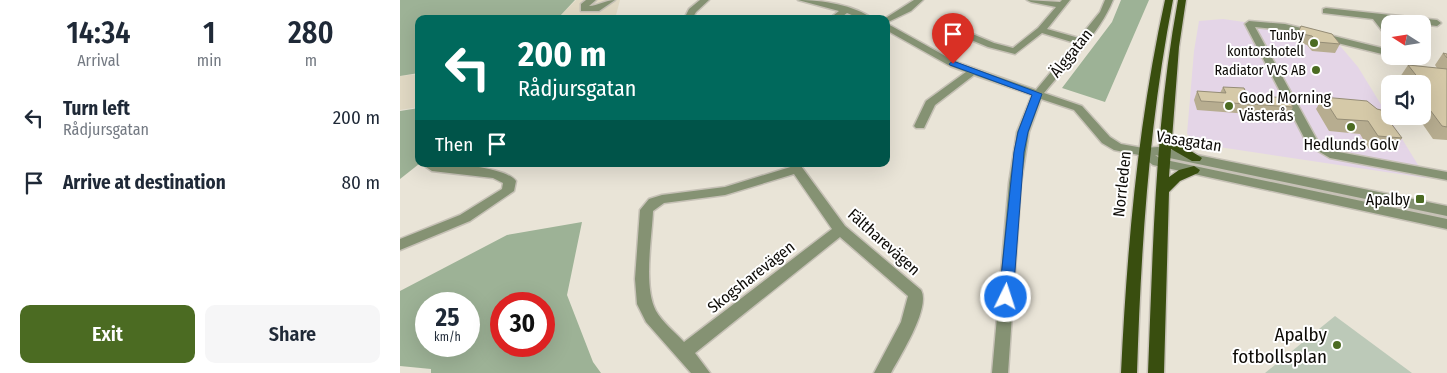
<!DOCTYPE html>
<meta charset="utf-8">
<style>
body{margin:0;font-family:"Fira Sans Condensed",sans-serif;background:#f6f6f7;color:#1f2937;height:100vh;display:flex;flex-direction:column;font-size:19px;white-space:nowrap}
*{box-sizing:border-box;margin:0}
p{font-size:16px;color:#747a83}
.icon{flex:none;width:28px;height:28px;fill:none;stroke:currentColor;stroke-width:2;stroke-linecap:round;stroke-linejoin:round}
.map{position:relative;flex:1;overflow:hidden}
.side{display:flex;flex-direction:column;background:#fff;width:400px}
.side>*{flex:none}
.top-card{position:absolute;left:15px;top:15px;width:475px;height:152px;border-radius:10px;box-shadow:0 5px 20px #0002;background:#00695c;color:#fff;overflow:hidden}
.needle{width:32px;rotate:282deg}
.fabs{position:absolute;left:981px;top:15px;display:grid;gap:10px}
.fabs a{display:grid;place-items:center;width:50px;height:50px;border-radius:10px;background:#fff;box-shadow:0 5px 20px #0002;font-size:25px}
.speed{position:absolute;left:15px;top:292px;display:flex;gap:10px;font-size:25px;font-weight:700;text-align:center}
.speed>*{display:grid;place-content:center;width:65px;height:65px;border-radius:50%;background:#fff;box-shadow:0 5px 20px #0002;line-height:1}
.speed small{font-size:12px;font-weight:400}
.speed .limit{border:8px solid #d22;background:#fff;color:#111}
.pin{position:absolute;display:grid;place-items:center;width:42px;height:42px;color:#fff;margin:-51px -21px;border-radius:50% 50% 50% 0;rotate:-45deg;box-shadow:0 0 5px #0007}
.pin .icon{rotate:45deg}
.me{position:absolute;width:55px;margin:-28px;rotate:4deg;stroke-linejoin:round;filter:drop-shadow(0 0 4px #0008)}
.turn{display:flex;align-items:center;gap:18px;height:105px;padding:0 20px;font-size:22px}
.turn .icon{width:65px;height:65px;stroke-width:2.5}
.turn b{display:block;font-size:35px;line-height:42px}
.then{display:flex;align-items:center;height:48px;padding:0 20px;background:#0003;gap:10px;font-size:19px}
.eta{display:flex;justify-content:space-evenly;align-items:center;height:85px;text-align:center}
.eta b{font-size:30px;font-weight:600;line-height:35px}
.primary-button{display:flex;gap:10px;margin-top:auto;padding:10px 20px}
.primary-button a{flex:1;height:58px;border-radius:10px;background:#4b6b22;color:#fff;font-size:20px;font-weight:600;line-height:58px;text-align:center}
.primary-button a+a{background:#f6f6f7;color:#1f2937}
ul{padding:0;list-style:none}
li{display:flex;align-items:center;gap:15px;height:65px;padding:0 20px}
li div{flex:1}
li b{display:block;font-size:19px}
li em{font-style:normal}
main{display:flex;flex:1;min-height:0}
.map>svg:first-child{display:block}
</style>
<main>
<section class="side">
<div class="eta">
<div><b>14:34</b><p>Arrival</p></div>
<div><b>1</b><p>min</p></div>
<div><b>280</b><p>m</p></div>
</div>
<ul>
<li><svg class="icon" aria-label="left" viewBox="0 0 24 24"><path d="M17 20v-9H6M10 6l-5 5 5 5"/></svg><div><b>Turn left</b><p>Rådjursgatan</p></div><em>200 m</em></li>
<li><svg class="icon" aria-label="arrive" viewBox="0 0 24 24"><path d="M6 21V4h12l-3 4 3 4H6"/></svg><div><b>Arrive at destination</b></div><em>80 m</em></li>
</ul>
<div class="primary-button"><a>Exit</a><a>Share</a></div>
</section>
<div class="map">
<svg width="1047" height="373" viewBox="0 0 1047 373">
<rect width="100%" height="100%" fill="#e9e4d7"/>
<path fill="#e4d5e7" d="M823 19 885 28 936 41 958 67 1026 178 799 144 787 134 794 51 799 21Z"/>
<g fill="#e1d9c4">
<path d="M176 0H220L215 19H142L160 16Z"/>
<path d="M19 74V107L0 110V76Z"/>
</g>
<path fill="#bcc9b8" d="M935 316 1012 373H865Z"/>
<g fill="#9db296" fill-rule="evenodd">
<path d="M0 0H175L160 16 138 19H19V73L0 76Z"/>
<path d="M721 0H749L705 102 662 88 712 22Z"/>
<path d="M19 108V164L0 179V111Z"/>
<path d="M182 222 167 295 193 362 201 373H31V369L0 366V291L107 235ZM26 304H69V346H26ZM101 304H144V346H101Z"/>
</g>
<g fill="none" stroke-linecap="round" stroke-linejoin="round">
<defs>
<g id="minor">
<path d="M186 0H196L189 6C198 6 205 0 215 0L199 11H181V4Z"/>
<path d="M300 0H309L296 12 292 19H284L289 9Z"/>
<path d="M398 0C421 0 455 5 473 19H461L447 13 439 19H429L439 11Z"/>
<path d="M514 0H523L511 11 486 23 556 62 636 90 675 43 642 33 615 54 588 47 557 34V30H563L594 43 613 48 638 28 656 7 631 2 627 0 660 2 662 0H670L647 29 679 38 700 12 705 0H713C700 33 667 65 644 93L682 106 710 137 721 144 743 148 758 147 1047 206V216L755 155 761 159 1047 219V229L753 165 739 155 714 150 702 143 674 110 641 99 629 132 621 183 608 373H592L609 183 617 132 632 95 574 75 535 105 524 128H516L514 126 526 101 566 72 550 66 486 30V19H484Z"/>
<path d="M926 8 1037 20 1041 23 1037 26 982 20 990 29V38L987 37 973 19 923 13V9Z"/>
<path d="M849 21 885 24 990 50V56L885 30 855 27 917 140 933 151 1047 172V180L930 158 908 145 845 24Z"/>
<path d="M28 164C45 162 106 167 116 181L114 191 70 221 0 250V239L60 215 102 189 103 183 93 178 32 171 26 167Z"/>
<path d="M397 165 401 166 445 226 521 290C531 308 500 356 491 373H474L501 322 508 296 440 237 295 353 310 373H291L246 322 237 304 235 279 240 210 249 199 262 195 325 187ZM394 174 432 229 284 342C275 332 262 322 256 311 243 287 252 237 253 211L264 203 325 195Z"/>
</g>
<g id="major">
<path d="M765 0H773C749 123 741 247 737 373H721C727 247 738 123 765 0Z"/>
<path d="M778 0H786L779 47 772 139 802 158 800 161H792L771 149 769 177 779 170 794 166 800 170 798 173 780 181 769 192 764 373H748C753 248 755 124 778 0Z"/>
</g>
</defs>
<use href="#minor" stroke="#c6c1b6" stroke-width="3"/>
<use href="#major" stroke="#c6c1b6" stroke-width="3"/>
<use href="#minor" fill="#859273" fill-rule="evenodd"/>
<use href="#major" fill="#394e0f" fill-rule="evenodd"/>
</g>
<g fill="#b7ad90">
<path d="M901 26 940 44 935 53 912 51 907 45 894 41Z"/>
<path d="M1043 53 1047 54V140L1033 139 1017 116H1022V84H1005L1000 77 1008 65 1037 68 1035 65Z"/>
<path d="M823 87 847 95 893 107 888 117 797 110 794 100 797 91 820 93Z"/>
<path d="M923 97 1002 138 993 151 969 149 960 134 929 131 916 109Z"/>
</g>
<g fill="#d5c9a8" stroke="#958d76">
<path d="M901 26 932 34 940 44 917 42 912 36 898 33Z"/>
<path d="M1043 53 1047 54V58Z"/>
<path d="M1008 65 1047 69V127L1042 126 1022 99 1023 84Z"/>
<path d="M823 87 844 88 847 95 887 98 893 107 801 101 797 91 826 93Z"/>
<path d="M923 97 967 101 977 109 981 110 1002 138 978 136 968 121 937 119Z"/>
</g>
<path fill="#1a73e8" stroke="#114b97" d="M553 61 642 94 628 132 624 152 613 297 611 301 606 303 601 301 599 297 614 152 618 132 632 95 550 65 549 64Z"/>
<g fill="#4b6b22" stroke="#fff" stroke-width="2">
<circle cx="914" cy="43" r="5"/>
<circle cx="916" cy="70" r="5"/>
<circle cx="829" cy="106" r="5"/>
<circle cx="951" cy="127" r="5"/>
<rect x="1015" y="194" width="10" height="10" rx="2.5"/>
<circle cx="937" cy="345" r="5"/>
</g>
<g text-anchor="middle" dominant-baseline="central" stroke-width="4" stroke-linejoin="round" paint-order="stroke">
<g font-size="14" fill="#0d0b07" stroke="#fff" text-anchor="end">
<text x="904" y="35">Tunby<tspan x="904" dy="16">kontorshotell</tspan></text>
<text x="906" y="70">Radiator VVS AB</text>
</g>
<g font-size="16" fill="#0d0b07" stroke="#fff">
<text transform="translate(671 53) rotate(-51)">Älggatan</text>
<text transform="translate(789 141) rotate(9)">Vasagatan</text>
<text transform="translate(722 184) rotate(-84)">Norrleden</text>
<text transform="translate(484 242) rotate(42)">Fältharevägen</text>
<text transform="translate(351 277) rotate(-38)">Skogsharevägen</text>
</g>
<g font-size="16" fill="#0d0b07" stroke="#fff" text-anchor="start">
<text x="839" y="97">Good Morning<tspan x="839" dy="18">Västerås</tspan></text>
<text x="951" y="144" text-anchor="middle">Hedlunds Golv</text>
<text x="1010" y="199" text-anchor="end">Apalby</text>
</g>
<g font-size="19" fill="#0d0b07" stroke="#fff" text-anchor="end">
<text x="927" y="334">Apalby<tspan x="927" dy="22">fotbollsplan</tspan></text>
</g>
</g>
</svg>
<div class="fabs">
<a><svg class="needle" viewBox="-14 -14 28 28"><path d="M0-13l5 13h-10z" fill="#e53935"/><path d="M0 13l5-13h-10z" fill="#747a83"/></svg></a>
<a><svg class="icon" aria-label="sound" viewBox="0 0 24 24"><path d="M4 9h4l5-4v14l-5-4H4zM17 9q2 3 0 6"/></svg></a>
</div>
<div class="speed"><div>25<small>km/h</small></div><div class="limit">30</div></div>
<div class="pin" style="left:553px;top:64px;background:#d93025"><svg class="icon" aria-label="arrive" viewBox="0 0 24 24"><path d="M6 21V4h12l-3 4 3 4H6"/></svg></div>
<svg class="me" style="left:606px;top:297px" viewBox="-20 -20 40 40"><circle r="17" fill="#1a73e8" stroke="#fff" stroke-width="3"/><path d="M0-11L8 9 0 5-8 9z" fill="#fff"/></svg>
<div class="top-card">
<div class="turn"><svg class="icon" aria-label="left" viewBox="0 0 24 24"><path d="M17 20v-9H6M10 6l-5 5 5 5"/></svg><div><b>200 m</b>Rådjursgatan</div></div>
<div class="then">Then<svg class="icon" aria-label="arrive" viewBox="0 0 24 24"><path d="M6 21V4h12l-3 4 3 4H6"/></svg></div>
</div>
</div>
</main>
